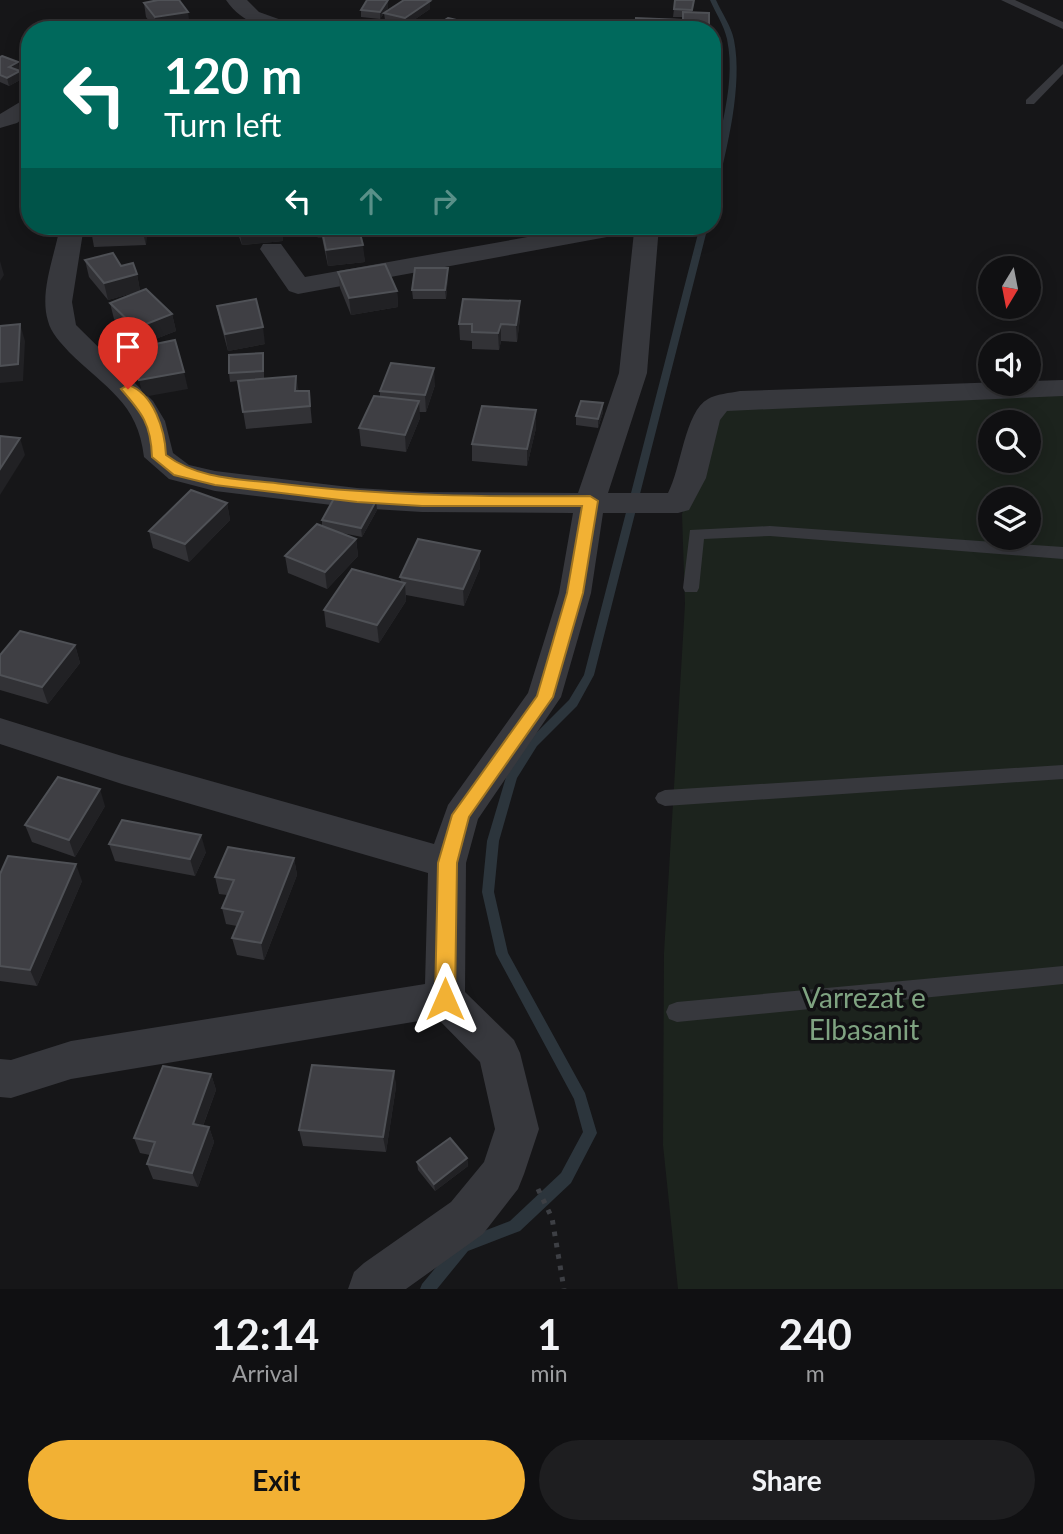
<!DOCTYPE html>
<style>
body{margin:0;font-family:Lato,sans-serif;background:#1e1e20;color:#f1f3f6;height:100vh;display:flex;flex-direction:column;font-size:26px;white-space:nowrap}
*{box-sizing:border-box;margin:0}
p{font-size:23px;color:#9c9d9f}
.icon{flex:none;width:38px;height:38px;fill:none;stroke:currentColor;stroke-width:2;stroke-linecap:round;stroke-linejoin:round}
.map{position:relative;height:1289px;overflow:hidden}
.side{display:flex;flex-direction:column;background:#101012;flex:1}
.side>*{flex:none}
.hud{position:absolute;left:21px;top:21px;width:700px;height:214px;border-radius:28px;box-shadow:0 4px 18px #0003,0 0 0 2px #303032;background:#00695c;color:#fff;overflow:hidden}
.needle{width:46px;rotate:190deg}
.controls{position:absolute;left:978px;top:256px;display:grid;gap:14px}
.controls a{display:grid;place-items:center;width:63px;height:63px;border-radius:50%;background:#101012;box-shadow:0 4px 18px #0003,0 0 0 2px #303032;font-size:35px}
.pin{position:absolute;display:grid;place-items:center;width:60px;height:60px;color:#fff;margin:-72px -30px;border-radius:50% 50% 50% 0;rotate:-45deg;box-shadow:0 0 7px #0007}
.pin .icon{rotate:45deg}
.me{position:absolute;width:77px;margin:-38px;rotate:0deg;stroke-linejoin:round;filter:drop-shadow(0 0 5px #0008)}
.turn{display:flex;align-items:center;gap:24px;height:147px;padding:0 28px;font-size:32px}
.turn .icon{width:91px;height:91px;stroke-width:2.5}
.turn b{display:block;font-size:49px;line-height:60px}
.lanes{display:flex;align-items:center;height:66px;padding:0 28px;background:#0003;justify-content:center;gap:35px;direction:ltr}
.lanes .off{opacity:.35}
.eta{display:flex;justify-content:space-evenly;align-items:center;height:119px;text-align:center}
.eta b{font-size:42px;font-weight:700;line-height:49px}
.button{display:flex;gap:14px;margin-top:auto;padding:14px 28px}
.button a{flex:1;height:80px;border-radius:42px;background:#f2b134;color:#111;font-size:28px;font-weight:700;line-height:80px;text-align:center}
.button a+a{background:#1e1e20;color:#f1f3f6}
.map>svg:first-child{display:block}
</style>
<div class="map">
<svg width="1063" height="1289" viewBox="0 0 1063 1289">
<rect width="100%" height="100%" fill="#161618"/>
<path fill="#1c231d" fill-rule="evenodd" d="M1063 394V1289H678L663 1145 664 953 685 604 682 514 723 407ZM990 422H1029V460H990ZM990 499H1029V537H990Z"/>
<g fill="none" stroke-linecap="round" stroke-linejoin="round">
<g fill="#2c353c" fill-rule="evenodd">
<path d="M710 0H716C722 14 731 25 734 40 743 85 727 149 716 193L712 195C712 144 738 92 727 39 724 25 716 14 710 0Z"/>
<path d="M700 226H708L594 675 577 706 537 746 517 778 499 841 494 892 508 953 585 1093 597 1133 571 1183 520 1231 468 1251 437 1289H420L422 1284 458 1241 510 1221 561 1173 583 1132 574 1099 496 954 482 892 487 841 506 777 529 740 569 700 584 675Z"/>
</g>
<path stroke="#3d3f44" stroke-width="5" stroke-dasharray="4.5 7" stroke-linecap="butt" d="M538 1189 552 1218 564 1289"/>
<g fill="#37383d" fill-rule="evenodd">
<path d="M1001 0H1015L1063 22V29Z"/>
<path d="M1063 64V74L1034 104H1026V100Z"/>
<path d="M770 526 1063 547V559L770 536 704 539 699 588 697 592H685L683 588 690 530Z"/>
<path d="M1063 765V779L665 806 658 803 655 798 658 793 665 790Z"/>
<path d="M1063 966V984L677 1022 669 1019 666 1012 669 1005 677 1002Z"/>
</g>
<g fill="#37383d" fill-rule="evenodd">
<path d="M226 0H247L259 12 298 26 301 30C270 30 245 27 226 0Z"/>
<path d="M30 96V113L17 123 0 128V114Z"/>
<path d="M60 226H84L72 302 76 325 153 401 165 421 173 453 189 465 215 471 357 488 422 492 578 493 619 373 634 232 298 294 289 291 260 249 263 244H281L305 277 589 226H659L647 373 608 493H668C681 469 685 411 708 399 716 394 730 393 740 391L1063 380V396L727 411 720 420 706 478 689 510 678 513H603L591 593 561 697 478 819 466 863 465 992 514 1040 520 1053 539 1129 524 1174 518 1189 483 1234 406 1289H348L354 1272 364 1263 451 1202 484 1162 495 1129 480 1062 437 1018 71 1079 11 1098 0 1097V1059L11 1060 71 1041 425 984 428 873 122 784 0 744V718L122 756 434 844 448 805 528 693 559 593 573 513 422 512 357 508 215 491 169 479 144 457C138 402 105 388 69 352 61 343 51 333 48 321 39 292 55 255 60 226Z"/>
</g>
</g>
<g fill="#323236">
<path d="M694 0 692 12 683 20V17H673L674 9Z"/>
<path d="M144 3 190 27 172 30H156L146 17Z"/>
<path d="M388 8 385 12 430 9 405 26 385 20 384 13 380 19 361 17V10Z"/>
<path d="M0 57 20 70 19 71 22 79 9 86 0 82Z"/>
<path d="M147 226 146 245 94 247 91 230Z"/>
<path d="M235 226H281L283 241 242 245Z"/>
<path d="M314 226H367L368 232 360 233 365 262 328 266 322 238H318Z"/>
<path d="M398 226H434V231L406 237Z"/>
<path d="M85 260 121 266 137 274 140 291 108 300 89 277Z"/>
<path d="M338 272 397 291 398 307 351 315 340 288Z"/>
<path d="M448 276 446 299H413L412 290Z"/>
<path d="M110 303 172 314 176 331 140 345 114 319Z"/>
<path d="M217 306 265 344 228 351 220 322Z"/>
<path d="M520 318 517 342 501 341 499 350 472 349V341L460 340 459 324Z"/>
<path d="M264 361V378L298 391H309L312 423 246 429 238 381 230 382 229 373Z"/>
<path d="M435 385 426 412H419L420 418 406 452 361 446 359 428 380 396V391Z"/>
<path d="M603 403V412L598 428 576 425V416Z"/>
<path d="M536 410V428L527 466 472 461V444Z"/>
<path d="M376 501 377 510 362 537 337 532 356 539 358 556 327 589 288 573 285 556 322 526V520Z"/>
<path d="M227 503 230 520 189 562 153 548 149 531Z"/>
<path d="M480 551V568L464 606 406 595V601L379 643 326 627 324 610 401 582 400 577Z"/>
<path d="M75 645 80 663 48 704 0 690V655Z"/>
<path d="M105 806 75 857 32 842 25 825Z"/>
<path d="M109 844 206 852 195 876 115 861Z"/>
<path d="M294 858 297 875 264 960 237 955 232 938 237 926 226 924 222 908 227 895 219 894 215 877Z"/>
<path d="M0 874 82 881 37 986 0 981Z"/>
<path d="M394 1071 396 1087 386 1152 303 1146 299 1130Z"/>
<path d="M211 1074 216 1090 203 1126 209 1127 214 1142 198 1187 153 1179 147 1164 150 1155 140 1153 134 1138Z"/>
<path d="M467 1158 468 1166 435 1191 418 1170 417 1162Z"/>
</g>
<g fill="#212124">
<path d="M388 0V8L380 19V12Z"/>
<path d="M430 1V9L405 26V18Z"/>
<path d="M188 12 190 27 172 30H157L155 17Z"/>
<path d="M469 23V30H459Z"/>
<path d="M18 62 20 70 11 75 9 67Z"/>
<path d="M20 71 22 79 9 86 7 78Z"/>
<path d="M142 226H147L146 245 142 229Z"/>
<path d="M267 226H281L283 241 242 245 239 229Z"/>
<path d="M317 226H367L368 232 323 238 321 226 322 238H318Z"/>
<path d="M419 226H434V231L406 237 405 228Z"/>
<path d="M363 245 365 262 328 266 326 250Z"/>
<path d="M0 261 4 275 0 281Z"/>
<path d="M448 268V276L446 299 445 290Z"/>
<path d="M137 274 140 291 108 300 104 283Z"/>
<path d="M397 291 398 307 351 315 349 298Z"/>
<path d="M520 301V318L517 342 516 325Z"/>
<path d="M172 314 176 331 140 345 136 328Z"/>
<path d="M20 324 25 341 23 381 0 383V366Z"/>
<path d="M501 324V341L499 350 498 333Z"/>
<path d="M263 327 265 344 228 351 225 334Z"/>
<path d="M434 368 435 385 426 412 425 395Z"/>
<path d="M184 372 188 389 143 397 139 380Z"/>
<path d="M296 376 299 393 297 408 295 391Z"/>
<path d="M419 401 420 418 406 452 405 435Z"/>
<path d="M603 403V412L598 428V419Z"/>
<path d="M536 410V428L527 466V449Z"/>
<path d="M20 438 25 455 0 495V469Z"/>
<path d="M376 501 377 510 362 537 361 528Z"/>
<path d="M227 503 230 520 189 562 185 544Z"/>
<path d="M356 539 358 556 327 589 325 572Z"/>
<path d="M480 551V568L464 606 463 589Z"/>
<path d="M405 583 406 601 379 643 377 625Z"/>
<path d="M75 645 80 663 48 704 42 687Z"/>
<path d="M100 789 105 806 75 857 69 840Z"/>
<path d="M201 835 206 852 195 876 190 859Z"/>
<path d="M294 858 297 875 264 960 261 943Z"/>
<path d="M76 864 82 881 37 986 30 970Z"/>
<path d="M394 1071 396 1087 386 1152 383 1137Z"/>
<path d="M211 1074 216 1090 198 1139 193 1124Z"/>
<path d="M209 1127 214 1142 198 1187 192 1173Z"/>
<path d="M467 1158 468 1166 435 1191 434 1184Z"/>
</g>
<g fill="#3f3f44" stroke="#4f5156" stroke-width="2">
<path d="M158 0H179L188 12 155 17 144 3Z"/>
<path d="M367 0H388L380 12 361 10Z"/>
<path d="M404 0H425L430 1 405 18 384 13Z"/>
<path d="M675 0H694L692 10 674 9Z"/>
<path d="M683 12 709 13V30H635L636 18 683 20Z"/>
<path d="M448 18 469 23 459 30H429Z"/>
<path d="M113 25 114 30H78V29Z"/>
<path d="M2 56 18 62 9 67 20 71 7 78 0 75V57Z"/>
<path d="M91 226H142V229L91 230Z"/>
<path d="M238 226H267L239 229Z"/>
<path d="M321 226H358L363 245 326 250Z"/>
<path d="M404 226H419L405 228Z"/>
<path d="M113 253 121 266 133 263 137 274 104 283 85 260Z"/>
<path d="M385 264 397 291 349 298 338 272Z"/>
<path d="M415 268H448L445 290H412Z"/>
<path d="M146 289 172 314 136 328 110 303Z"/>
<path d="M256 299 263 327 225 334 217 306Z"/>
<path d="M463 299 520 301 516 325 501 324 498 333 472 332V324H459Z"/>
<path d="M20 324 18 364 0 366V326Z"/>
<path d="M175 340 184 372 139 380 131 349Z"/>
<path d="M263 353V371L229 373V355Z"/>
<path d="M391 363 434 368 425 395 380 391Z"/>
<path d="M296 376 295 391H309L310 406 243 412 238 381Z"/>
<path d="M374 396 419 401 405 435 359 428Z"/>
<path d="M581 401 603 403 598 419 576 416Z"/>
<path d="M482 406 536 410 527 449 472 444Z"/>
<path d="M0 436 20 438 0 469Z"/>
<path d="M191 490 227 503 185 544 149 531Z"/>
<path d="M337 493 376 501 361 528 322 520Z"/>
<path d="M317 524 356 539 325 572 285 556Z"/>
<path d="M418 539 480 551 463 589 400 577Z"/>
<path d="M352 569 405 583 377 625 324 610Z"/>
<path d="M20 631 75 645 42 687 0 675V655Z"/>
<path d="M58 777 100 789 69 840 25 825Z"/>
<path d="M122 820 201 835 190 859 109 844Z"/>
<path d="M228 847 294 858 261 943 232 938 243 912 222 908 234 880 215 877Z"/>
<path d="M8 856 76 864 30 970 0 966V874Z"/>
<path d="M312 1065 394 1071 383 1137 299 1130Z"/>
<path d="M163 1066 211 1074 193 1124 209 1127 192 1173 147 1164 155 1142 134 1138Z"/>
<path d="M450 1138 467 1158 434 1184 417 1162Z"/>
</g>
<path fill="#f2b134" stroke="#9d7322" stroke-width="2" d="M128 385C154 393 165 431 166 455 199 480 242 479 283 484 385 496 487 497 590 496L598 501 583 593 553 697 469 817 457 863 455 999 452 1005 445 1008 438 1005 435 999 438 863 452 815 537 696 567 593 582 506H422L357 502 215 485 174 475 152 457C151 424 142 413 121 389Z"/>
<g text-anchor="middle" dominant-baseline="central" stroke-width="7" stroke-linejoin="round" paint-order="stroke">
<g font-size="28" fill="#7fa381" stroke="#111113">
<text x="864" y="997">Varrezat e<tspan x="864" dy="32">Elbasanit</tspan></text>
</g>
</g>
</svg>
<div class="controls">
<a><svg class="needle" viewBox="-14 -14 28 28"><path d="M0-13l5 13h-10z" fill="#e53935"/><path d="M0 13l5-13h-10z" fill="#9c9d9f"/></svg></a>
<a><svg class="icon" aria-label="sound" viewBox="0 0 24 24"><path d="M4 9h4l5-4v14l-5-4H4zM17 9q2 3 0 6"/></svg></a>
<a><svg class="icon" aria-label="search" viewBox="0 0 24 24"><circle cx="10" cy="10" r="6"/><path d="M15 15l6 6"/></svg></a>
<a><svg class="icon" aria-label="layers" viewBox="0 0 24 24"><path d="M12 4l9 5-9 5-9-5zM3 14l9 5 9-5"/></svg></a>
</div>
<div class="pin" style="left:128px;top:389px;background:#d93025"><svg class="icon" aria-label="arrive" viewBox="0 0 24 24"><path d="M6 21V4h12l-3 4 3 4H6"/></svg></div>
<svg class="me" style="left:445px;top:999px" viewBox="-20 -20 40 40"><path d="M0-17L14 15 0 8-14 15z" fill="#f2b134" stroke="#fff" stroke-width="4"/></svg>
<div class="hud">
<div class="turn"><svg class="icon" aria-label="left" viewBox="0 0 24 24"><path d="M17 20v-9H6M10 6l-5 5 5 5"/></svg><div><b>120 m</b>Turn left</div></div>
<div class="lanes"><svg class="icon" aria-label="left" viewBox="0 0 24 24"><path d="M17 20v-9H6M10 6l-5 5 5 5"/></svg><svg class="icon off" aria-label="ahead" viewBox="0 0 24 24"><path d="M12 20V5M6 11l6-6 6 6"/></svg><svg class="icon off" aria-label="right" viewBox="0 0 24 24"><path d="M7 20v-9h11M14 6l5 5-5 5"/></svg></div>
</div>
</div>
<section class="side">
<div class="eta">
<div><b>12:14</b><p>Arrival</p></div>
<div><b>1</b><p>min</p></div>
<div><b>240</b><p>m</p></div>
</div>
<div class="button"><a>Exit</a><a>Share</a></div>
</section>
